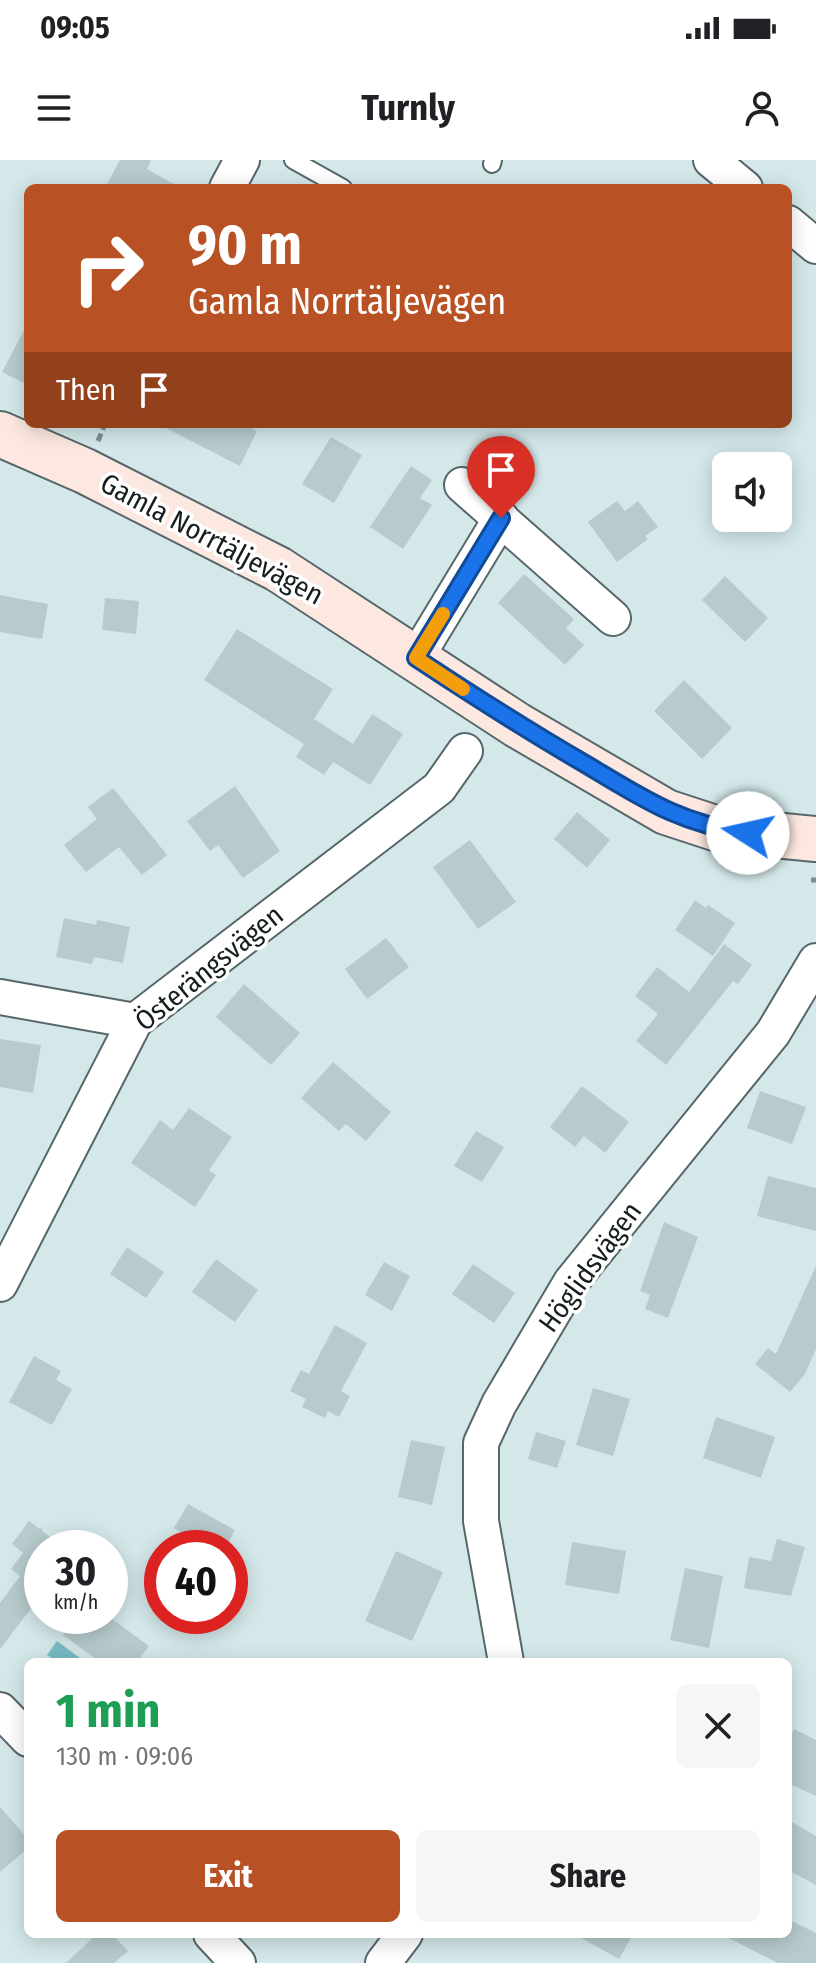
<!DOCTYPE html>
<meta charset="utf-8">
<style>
body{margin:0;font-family:"Fira Sans Condensed",sans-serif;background:#f6f6f6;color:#202124;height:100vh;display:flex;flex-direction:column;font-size:30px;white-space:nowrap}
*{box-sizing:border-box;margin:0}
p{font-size:26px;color:#757577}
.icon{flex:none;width:44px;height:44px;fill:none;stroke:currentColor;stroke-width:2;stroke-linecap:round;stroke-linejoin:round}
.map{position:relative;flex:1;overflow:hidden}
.sheet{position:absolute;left:24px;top:1498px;width:768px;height:280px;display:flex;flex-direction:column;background:#fff;border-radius:12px;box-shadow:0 4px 20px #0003}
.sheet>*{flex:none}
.banner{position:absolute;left:24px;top:24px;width:768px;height:244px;border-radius:12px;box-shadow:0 4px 20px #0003;background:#b85224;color:#fff;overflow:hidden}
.fabs{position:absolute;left:712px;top:292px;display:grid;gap:16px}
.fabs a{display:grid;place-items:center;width:80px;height:80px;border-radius:12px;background:#fff;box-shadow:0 4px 20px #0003;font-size:40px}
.speed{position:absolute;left:24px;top:1370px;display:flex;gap:16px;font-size:40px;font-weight:700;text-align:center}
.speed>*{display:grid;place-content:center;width:104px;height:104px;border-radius:50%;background:#fff;box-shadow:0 4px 20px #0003;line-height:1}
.speed small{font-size:20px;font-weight:400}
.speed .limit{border:12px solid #d22;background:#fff;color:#111}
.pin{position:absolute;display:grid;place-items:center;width:68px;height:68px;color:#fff;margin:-82px -34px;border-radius:50% 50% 50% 0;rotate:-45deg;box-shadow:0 0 8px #0007}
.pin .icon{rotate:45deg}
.me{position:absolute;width:88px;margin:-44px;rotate:280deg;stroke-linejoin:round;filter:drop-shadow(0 0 6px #0008)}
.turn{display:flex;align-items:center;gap:28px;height:168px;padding:0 32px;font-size:36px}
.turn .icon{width:104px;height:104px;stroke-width:2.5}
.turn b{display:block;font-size:56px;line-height:68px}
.then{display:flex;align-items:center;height:76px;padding:0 32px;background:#0003;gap:16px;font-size:30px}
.round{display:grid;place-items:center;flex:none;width:84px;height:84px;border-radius:12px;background:#f6f6f6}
.head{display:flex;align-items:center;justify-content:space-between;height:136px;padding:0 32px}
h1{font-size:48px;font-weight:700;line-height:60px;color:#1e9e55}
.button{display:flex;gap:16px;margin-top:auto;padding:16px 32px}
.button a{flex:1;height:92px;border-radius:12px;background:#b85224;color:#fff;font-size:32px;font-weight:700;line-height:92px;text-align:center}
.button a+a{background:#f6f6f6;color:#202124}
.status{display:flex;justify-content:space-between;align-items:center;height:56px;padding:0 40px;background:#fff;direction:ltr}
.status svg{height:22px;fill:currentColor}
header{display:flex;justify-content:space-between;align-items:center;height:104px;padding:0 32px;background:#fff;font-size:36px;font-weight:700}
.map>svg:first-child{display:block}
</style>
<div class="status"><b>09:05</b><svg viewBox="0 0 49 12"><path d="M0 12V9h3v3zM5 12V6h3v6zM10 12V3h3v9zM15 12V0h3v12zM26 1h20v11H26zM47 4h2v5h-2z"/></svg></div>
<header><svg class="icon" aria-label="menu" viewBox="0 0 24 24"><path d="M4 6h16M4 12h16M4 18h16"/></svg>Turnly<svg class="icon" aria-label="person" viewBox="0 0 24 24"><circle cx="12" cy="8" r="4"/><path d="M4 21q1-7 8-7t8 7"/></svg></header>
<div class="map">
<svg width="816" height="1803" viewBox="0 0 816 1803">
<rect width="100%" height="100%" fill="#d4e8ea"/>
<path fill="#78bdc5" d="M57 1481 84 1501V1502H57L47 1495Z"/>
<g fill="#b7cbcd">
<path d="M120 0H151L147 9 181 28H105Z"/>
<path d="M28 163V225L2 212Z"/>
<path d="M158 264H243L257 271 240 306Z"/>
<path d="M331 277 362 295 334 343 302 324Z"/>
<path d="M411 306 432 320 420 338 432 345 403 389 370 367Z"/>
<path d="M617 341 625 351 638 341 658 367 645 376 648 379 617 402 588 362Z"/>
<path d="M524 414 574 459 566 468 584 485 565 505 498 443Z"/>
<path d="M725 416 768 458 745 482 702 440Z"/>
<path d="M0 435 48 444 42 479 0 472Z"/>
<path d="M105 438 139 441 136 474 102 470Z"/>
<path d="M237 469 333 529 314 559 353 584 372 554 403 574 370 625 333 602 324 615 296 597 304 584 204 520Z"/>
<path d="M684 520 732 568 702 599 654 551Z"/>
<path d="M235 626 280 691 243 718 218 685 210 691 187 661Z"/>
<path d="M113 628 167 695 142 715 119 687 86 712 64 685 97 659 88 647Z"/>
<path d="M577 652 610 680 587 708 554 679Z"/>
<path d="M470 680 516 742 478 769 433 707Z"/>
<path d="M695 740 706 748 708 745 735 763 713 796 675 770Z"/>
<path d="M64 758 96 765 97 760 130 767 123 803 94 797 92 804 56 797Z"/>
<path d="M386 778 409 807 367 839 345 809Z"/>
<path d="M724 784 752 805 738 824 733 821 666 905 636 881 658 854 635 836 657 807 689 832Z"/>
<path d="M244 824 300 873 271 905 216 857Z"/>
<path d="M0 879 41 885 33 933 0 927Z"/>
<path d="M333 902 391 952 366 981 346 964 339 971 301 938Z"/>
<path d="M582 926 629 962 605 993 584 976 575 987 550 967Z"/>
<path d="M760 931 806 947 792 984 747 968Z"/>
<path d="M189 948 232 977 209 1010 216 1015 195 1047 131 1003 160 960 173 970Z"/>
<path d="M476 971 504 987 482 1022 454 1006Z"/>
<path d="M768 1016 816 1028V1071L757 1056Z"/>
<path d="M664 1062 698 1077 668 1158 645 1149 650 1135 640 1131Z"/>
<path d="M127 1087 164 1112 146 1138 110 1114Z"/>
<path d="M216 1099 258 1130 235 1162 192 1132Z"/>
<path d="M384 1102 410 1116 392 1151 365 1135Z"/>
<path d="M473 1104 515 1133 494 1163 452 1134Z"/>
<path d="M816 1106V1189L805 1214 790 1232 755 1204 768 1188 776 1194Z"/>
<path d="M335 1165 367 1183 341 1231 350 1236 339 1257 328 1251 325 1258 302 1247 306 1239 290 1231 301 1210 309 1214Z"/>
<path d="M34 1196 61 1211 56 1220 72 1229 52 1265 9 1242Z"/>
<path d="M593 1228 630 1239 613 1296 576 1285Z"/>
<path d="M716 1257 775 1277 761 1318 703 1298Z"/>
<path d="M536 1272 566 1281 557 1308 528 1299Z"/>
<path d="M411 1280 445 1287 432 1345 398 1337Z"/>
<path d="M188 1344 235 1370 225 1388H191L195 1380 174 1368Z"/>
<path d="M29 1361 40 1369 42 1367V1371L65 1388H42V1434L0 1489V1443L20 1416 11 1409 23 1393 12 1384Z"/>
<path d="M777 1379 805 1387 791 1436 744 1428 749 1397 771 1401Z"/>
<path d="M572 1382 626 1391 619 1434 565 1425Z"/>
<path d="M396 1391 443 1412 412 1481 365 1461Z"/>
<path d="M685 1408 723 1416 709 1488 670 1480Z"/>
<path d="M77 1456H108L149 1486 137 1502H100L63 1475Z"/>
<path d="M794 1569 816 1580V1636L788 1623V1582Z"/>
<path d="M0 1647 28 1679V1688L0 1712Z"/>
<path d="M788 1660 816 1676V1725L788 1710Z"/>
<path d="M788 1759 816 1773V1803H778L721 1774H788Z"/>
<path d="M97 1774H112L128 1791 114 1803H66Z"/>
<path d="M574 1774H633L619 1799Z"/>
</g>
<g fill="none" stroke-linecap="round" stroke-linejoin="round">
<defs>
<g id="lane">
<path d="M293 0 343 28"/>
<path d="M492 4 493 0"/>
</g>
<g id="street">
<path d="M711 0 745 28"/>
<path d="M227 28 242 0"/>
<path d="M788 63 816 86"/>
<path d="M462 325 613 458"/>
<path d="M416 498 501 358"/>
<path d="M0 837 135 861"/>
<path d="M0 1124 135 861 439 628 465 591"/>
<path d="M506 1502 481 1361V1283L499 1244 571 1122 773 873 816 801"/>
<path d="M0 1550 28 1579"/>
<path d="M211 1774 238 1803"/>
<path d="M383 1803 405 1774"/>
</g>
<path id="secondary" d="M0 274 85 311 278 409 517 565 666 652 721 670 816 679"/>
</defs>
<use href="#lane" stroke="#566769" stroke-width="20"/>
<use href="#street" stroke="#566769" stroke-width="38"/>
<use href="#secondary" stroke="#566769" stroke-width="48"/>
<g stroke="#7f8d8e" stroke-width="5" stroke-dasharray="8 4" stroke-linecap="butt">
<path d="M98 281 105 264"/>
<path d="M811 720H816"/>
</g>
<use href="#lane" stroke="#fff" stroke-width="16"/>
<use href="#street" stroke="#fff" stroke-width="34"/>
<use href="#secondary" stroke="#fce8e0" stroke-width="44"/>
</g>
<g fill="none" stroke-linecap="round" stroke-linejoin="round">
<defs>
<path id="route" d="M501 358 416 498C472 535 528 571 587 605 642 638 682 665 748 673"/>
</defs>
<use href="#route" stroke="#114b97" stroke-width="20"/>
<use href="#route" stroke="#1a73e8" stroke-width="14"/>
<path stroke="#f59e0b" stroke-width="14" d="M443 454 416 498 463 529"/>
</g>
<g text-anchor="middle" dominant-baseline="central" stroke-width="7" stroke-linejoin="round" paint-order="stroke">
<g font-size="28" fill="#171e1f" stroke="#fff">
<text transform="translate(212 379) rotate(28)">Gamla Norrtäljevägen</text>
<text transform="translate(209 808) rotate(-39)">Österängsvägen</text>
<text transform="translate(590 1107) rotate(-54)">Höglidsvägen</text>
</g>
</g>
</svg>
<div class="fabs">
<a><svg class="icon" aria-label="sound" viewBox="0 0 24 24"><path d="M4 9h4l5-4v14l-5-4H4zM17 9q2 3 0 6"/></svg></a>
</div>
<div class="speed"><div>30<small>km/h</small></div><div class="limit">40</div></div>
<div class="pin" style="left:501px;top:358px;background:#d93025"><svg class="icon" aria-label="arrive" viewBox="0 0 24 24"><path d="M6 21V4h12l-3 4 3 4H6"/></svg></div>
<svg class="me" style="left:748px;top:673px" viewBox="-20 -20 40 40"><circle r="19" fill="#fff"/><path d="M0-13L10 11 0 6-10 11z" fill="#1a73e8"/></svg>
<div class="banner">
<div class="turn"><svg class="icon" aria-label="right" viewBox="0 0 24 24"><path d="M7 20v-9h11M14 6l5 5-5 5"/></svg><div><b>90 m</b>Gamla Norrtäljevägen</div></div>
<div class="then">Then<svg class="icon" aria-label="arrive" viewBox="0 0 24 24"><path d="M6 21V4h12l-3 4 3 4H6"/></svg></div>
</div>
<section class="sheet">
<div class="head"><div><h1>1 min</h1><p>130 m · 09:06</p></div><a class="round"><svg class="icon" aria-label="close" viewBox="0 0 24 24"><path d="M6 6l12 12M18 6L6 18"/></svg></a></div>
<div class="button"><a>Exit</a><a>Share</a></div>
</section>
</div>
